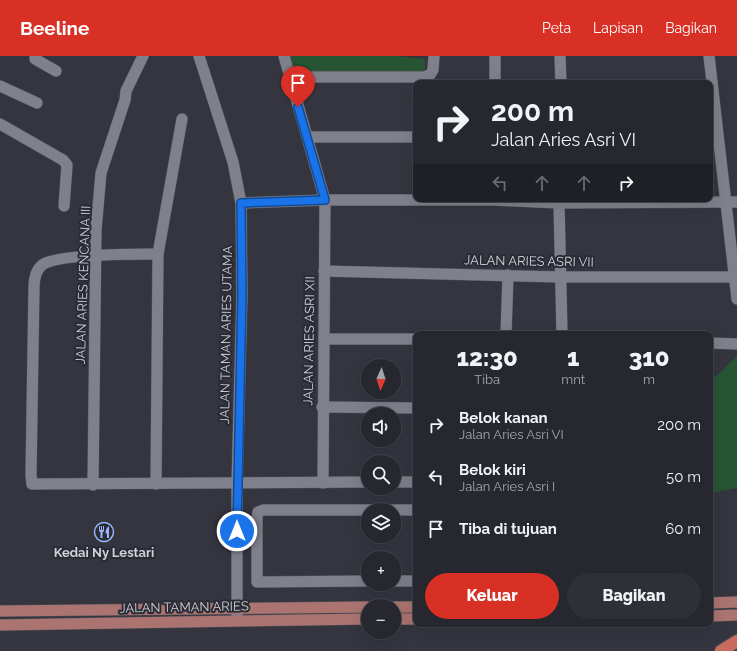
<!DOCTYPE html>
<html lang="id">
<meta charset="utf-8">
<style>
body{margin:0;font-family:Raleway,sans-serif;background:#2f3037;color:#f1f3f6;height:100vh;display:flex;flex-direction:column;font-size:15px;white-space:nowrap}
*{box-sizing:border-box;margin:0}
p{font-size:13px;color:#a4a6aa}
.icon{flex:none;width:22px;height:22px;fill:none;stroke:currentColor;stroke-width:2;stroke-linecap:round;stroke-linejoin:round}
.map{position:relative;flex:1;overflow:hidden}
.side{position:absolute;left:413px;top:275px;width:300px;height:296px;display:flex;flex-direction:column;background:#27282f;border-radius:8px;box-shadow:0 4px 16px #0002,0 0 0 1px #43444b}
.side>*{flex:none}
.top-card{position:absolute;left:413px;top:24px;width:300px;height:122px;border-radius:8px;box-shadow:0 4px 16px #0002,0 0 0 1px #43444b;background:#27282f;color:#f1f3f6;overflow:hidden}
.needle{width:26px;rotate:183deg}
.tools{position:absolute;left:361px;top:303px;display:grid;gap:8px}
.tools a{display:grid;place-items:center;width:40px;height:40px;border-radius:50%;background:#27282f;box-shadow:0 4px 16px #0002,0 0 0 1px #43444b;font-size:20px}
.pin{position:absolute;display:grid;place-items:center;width:34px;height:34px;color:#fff;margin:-41px -17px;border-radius:50% 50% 50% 0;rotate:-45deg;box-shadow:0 0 4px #0007}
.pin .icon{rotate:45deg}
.me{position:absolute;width:44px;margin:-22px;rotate:0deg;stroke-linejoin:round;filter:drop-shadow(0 0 3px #0008)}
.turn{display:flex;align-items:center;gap:14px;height:84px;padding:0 12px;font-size:18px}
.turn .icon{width:52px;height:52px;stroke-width:2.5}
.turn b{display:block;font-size:28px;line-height:34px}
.lanes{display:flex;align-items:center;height:38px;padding:0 12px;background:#0003;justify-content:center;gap:20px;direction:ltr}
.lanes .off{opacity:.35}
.eta{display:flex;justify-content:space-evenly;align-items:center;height:68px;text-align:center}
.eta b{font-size:24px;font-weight:800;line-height:28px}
.primary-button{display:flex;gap:8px;margin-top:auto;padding:8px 12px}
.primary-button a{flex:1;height:46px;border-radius:24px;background:#d93025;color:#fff;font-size:16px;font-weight:800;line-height:46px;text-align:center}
.primary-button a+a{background:#2f3037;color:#f1f3f6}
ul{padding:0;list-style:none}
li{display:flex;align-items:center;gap:12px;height:52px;padding:0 12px}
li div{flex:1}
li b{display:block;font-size:15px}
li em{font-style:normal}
header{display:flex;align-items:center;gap:24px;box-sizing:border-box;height:56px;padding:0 20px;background:#d93025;color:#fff}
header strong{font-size:19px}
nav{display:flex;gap:22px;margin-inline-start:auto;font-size:14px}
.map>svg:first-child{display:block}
</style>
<header>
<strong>Beeline</strong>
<nav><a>Peta</a><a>Lapisan</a><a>Bagikan</a></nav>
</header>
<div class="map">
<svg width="737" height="595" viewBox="0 0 737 595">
<rect width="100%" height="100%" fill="#34353f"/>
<g fill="#275534">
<path d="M283 0H396L425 3V17L290 18Z"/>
<path d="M737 300V432L710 437V326Z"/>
</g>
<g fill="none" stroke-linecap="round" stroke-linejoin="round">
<defs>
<g id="minor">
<path d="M35 0V3L56 15"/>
<path d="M284 0 325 144 323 427"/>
<path d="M560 0 561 27"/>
<path d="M709 0 737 243"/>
<path d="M289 21H424L430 19 433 14 434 0"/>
<path d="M495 27V0"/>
<path d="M0 30 37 47"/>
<path d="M0 68 63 104 67 109 64 150"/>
<path d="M308 81H416"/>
<path d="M241 147 325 144H492L559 147 737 146"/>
<path d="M559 147 562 278"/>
<path d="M158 198C137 198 56 198 42 209 35 215 34 224 34 231L31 419 32 428 368 426"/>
<path d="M324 215 561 221H734"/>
<path d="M506 278 508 219"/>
<path d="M324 283H416"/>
<path d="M710 287 737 288"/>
<path d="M322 351 416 352"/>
<path d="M394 426H416"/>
<path d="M156 428 158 198 182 63"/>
<path d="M93 429 96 174 101 117 125 44 126 35 143 0"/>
<path d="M368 525 257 526V462L258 456 263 454H416"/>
<path d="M394 525H416"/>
</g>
<path id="tertiary" d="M199 0 233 106 241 147 242 239 237 427V561"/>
<g id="primary">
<path d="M710 547 737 546"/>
<path d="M394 551H416"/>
<path d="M0 555 368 551"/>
<path d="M710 560 737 559"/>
<path d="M394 563H416"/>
<path d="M0 569 368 563"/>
</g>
<path id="motorway" d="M721 595 737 585"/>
</defs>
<use href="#minor" stroke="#52525b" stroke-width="12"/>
<use href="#tertiary" stroke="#52525b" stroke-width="12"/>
<use href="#primary" stroke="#52525b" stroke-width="12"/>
<use href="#motorway" stroke="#52525b" stroke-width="14"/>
<use href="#minor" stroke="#80808c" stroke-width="11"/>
<use href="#tertiary" stroke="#80808c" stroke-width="11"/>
<use href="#primary" stroke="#ab7470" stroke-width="11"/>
<use href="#motorway" stroke="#c86c5e" stroke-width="12"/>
</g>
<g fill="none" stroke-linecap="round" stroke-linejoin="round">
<defs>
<path id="route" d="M237 475 242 239 241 147 325 144 298 51"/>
</defs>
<use href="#route" stroke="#114b97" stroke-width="10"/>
<use href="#route" stroke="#1a73e8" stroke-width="7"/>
</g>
<defs>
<symbol id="restaurant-ring" viewBox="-11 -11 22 22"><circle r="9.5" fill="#2a2b35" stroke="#98b5fd" stroke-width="1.5"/><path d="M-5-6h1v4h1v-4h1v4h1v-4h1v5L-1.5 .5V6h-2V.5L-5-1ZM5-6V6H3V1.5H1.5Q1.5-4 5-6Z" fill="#98b5fd"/></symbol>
</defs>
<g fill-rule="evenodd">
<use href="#restaurant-ring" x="93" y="465" width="22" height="22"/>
</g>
<g text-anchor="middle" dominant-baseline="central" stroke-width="4" stroke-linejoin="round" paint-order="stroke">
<g font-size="13" fill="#d0d0d7" stroke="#2a2b35">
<text transform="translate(529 205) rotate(1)">JALAN ARIES ASRI VII</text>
<text transform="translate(83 229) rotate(-88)">JALAN ARIES KENCANA III</text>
<text transform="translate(226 279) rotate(-89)">JALAN TAMAN ARIES UTAMA</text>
<text transform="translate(309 285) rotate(-89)">JALAN ARIES ASRI XII</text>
<text transform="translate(184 551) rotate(-1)">JALAN TAMAN ARIES</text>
</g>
<g font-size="13" font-weight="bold" fill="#d0d0d7" stroke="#2a2b35">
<text x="104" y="496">Kedai Ny Lestari</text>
</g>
</g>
</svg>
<div class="tools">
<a><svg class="needle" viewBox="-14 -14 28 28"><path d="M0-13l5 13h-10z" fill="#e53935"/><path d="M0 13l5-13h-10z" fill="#a4a6aa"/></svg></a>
<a><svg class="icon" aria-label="sound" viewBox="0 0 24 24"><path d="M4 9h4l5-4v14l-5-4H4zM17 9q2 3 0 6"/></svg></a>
<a><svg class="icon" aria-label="search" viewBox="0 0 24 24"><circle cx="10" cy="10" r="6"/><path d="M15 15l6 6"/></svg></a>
<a><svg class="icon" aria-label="layers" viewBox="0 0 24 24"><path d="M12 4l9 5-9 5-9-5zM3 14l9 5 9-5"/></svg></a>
<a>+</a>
<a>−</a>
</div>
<div class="pin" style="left:298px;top:51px;background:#d93025"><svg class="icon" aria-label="arrive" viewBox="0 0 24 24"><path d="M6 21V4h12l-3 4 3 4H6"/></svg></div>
<svg class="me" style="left:237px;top:475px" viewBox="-20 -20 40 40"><circle r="17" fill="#1a73e8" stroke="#fff" stroke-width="3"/><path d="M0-11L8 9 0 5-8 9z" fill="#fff"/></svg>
<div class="top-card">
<div class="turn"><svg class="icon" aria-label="right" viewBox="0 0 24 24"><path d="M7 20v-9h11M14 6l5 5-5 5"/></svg><div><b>200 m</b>Jalan Aries Asri VI</div></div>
<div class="lanes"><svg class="icon off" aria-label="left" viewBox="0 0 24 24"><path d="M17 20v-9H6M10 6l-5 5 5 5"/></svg><svg class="icon off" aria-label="ahead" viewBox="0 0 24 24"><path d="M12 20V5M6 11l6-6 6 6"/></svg><svg class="icon off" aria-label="ahead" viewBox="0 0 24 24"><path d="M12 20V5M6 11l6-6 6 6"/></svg><svg class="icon" aria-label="right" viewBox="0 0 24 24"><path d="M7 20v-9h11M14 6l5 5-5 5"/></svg></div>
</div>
<section class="side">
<div class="eta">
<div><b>12:30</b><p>Tiba</p></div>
<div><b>1</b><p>mnt</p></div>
<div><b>310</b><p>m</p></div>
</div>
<ul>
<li><svg class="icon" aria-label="right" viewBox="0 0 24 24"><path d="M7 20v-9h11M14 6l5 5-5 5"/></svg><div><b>Belok kanan</b><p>Jalan Aries Asri VI</p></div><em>200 m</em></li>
<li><svg class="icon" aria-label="left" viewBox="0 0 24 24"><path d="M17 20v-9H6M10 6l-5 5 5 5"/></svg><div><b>Belok kiri</b><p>Jalan Aries Asri I</p></div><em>50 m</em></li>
<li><svg class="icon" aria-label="arrive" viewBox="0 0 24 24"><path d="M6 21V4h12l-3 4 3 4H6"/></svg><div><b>Tiba di tujuan</b></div><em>60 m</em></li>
</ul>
<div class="primary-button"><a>Keluar</a><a>Bagikan</a></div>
</section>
</div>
